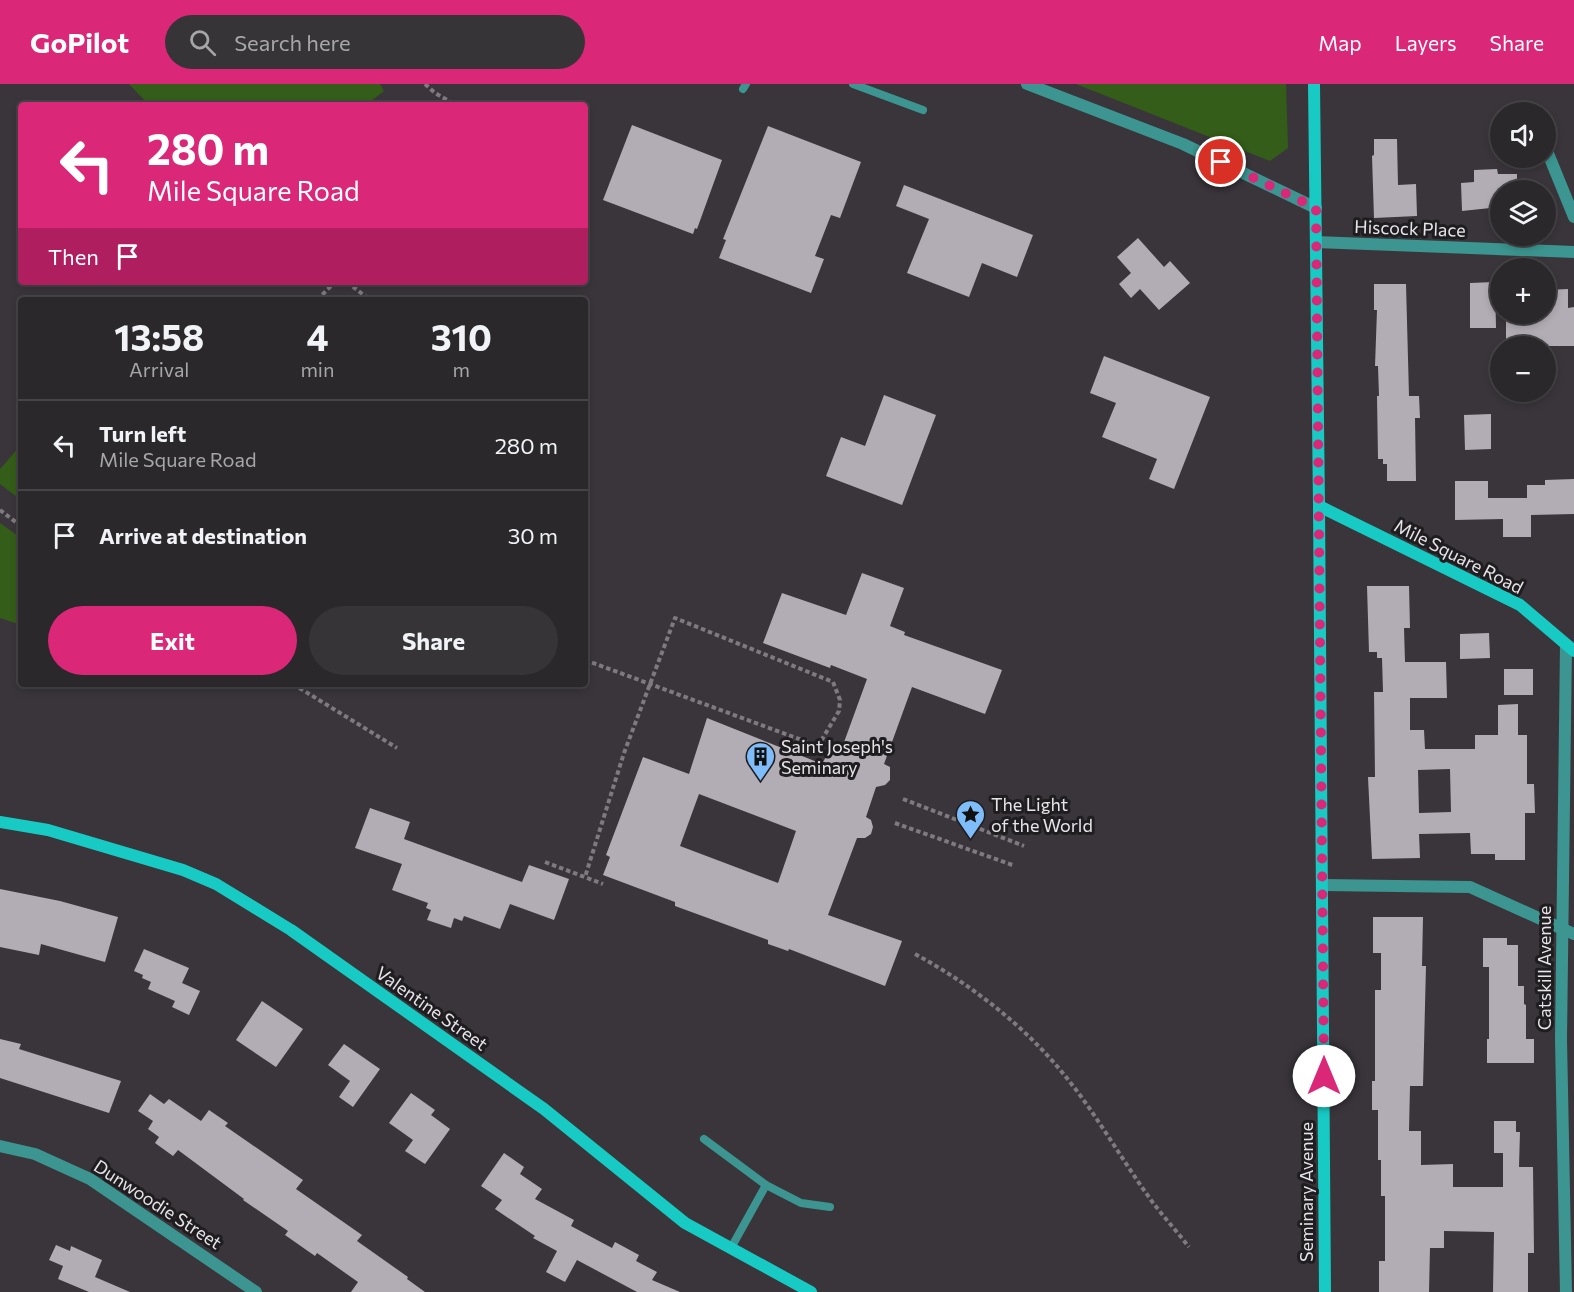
<!DOCTYPE html>
<meta charset="utf-8">
<style>
body{margin:0;font-family:Commissioner,sans-serif;background:#373438;color:#f1f3f6;height:100vh;display:flex;flex-direction:column;font-size:22px;white-space:nowrap}
*{box-sizing:border-box;margin:0}
p{font-size:20px;color:#a6a6a9}
.icon{flex:none;width:33px;height:33px;fill:none;stroke:currentColor;stroke-width:2;stroke-linecap:round;stroke-linejoin:round}
.map{position:relative;flex:1;overflow:hidden}
.sheet{position:absolute;left:18px;top:213px;width:570px;height:390px;display:flex;flex-direction:column;background:#2b282c;border-radius:6px;box-shadow:0 3px 9px #0003,0 0 0 2px #474448}
.sheet>*{flex:none}
.hud{position:absolute;left:18px;top:18px;width:570px;height:183px;border-radius:6px;box-shadow:0 3px 9px #0003,0 0 0 2px #474448;background:#db2777;color:#fff;overflow:hidden}
.fabs{position:absolute;left:1490px;top:18px;display:grid;gap:12px}
.fabs a{display:grid;place-items:center;width:66px;height:66px;border-radius:50%;background:#2b282c;box-shadow:0 3px 9px #0003,0 0 0 2px #474448;font-size:30px}
.pin{position:absolute;display:grid;place-items:center;width:51px;height:51px;color:#fff;margin:-26px;border:3px solid #fff;border-radius:50%;box-shadow:0 2px 6px #0007}
.me{position:absolute;width:66px;margin:-33px;rotate:0deg;stroke-linejoin:round;filter:drop-shadow(0 0 4px #0008)}
.turn{display:flex;align-items:center;gap:21px;height:126px;padding:0 30px;font-size:27px}
.turn .icon{width:78px;height:78px;stroke-width:2.5}
.turn b{display:block;font-size:42px;line-height:51px}
.then{display:flex;align-items:center;height:57px;padding:0 30px;background:#0003;gap:12px;font-size:22px}
.eta{display:flex;justify-content:space-evenly;align-items:center;height:102px;text-align:center}
.eta b{font-size:36px;font-weight:700;line-height:42px}
.cta{display:flex;gap:12px;margin-top:auto;padding:12px 30px}
.cta a{flex:1;height:69px;border-radius:36px;background:#db2777;color:#fff;font-size:24px;font-weight:700;line-height:69px;text-align:center}
.cta a+a{background:#373438;color:#f1f3f6}
ul{padding:0;list-style:none}
li{display:flex;align-items:center;gap:18px;height:90px;padding:0 30px;border-top:2px solid #474448}
li div{flex:1}
li b{display:block;font-size:22px}
li em{font-style:normal}
header{display:flex;align-items:center;gap:36px;box-sizing:border-box;height:84px;padding:0 30px;background:#db2777;color:#fff}
header strong{font-size:28px}
nav{display:flex;gap:33px;margin-inline-start:auto;font-size:21px}
.search{width:420px;height:54px;background:#373438;display:flex;align-items:center;gap:15px;box-sizing:border-box;padding:0 21px;border-radius:33px;color:#a6a6a9;font-size:22px}
.map>svg:first-child{display:block}
</style>
<header>
<strong>GoPilot</strong>
<div class="search"><svg class="icon" aria-label="search" viewBox="0 0 24 24"><circle cx="10" cy="10" r="6"/><path d="M15 15l6 6"/></svg>Search here</div>
<nav><a>Map</a><a>Layers</a><a>Share</a></nav>
</header>
<div class="map">
<svg width="1574" height="1208" viewBox="0 0 1574 1208">
<rect width="100%" height="100%" fill="#39353b"/>
<g fill="#335d18">
<path d="M129 0H380L384 7 366 21H149Z"/>
<path d="M1076 0H1286L1288 64 1270 77Z"/>
<path d="M21 361V416L0 400V385Z"/>
<path d="M0 439 21 454V541L0 534Z"/>
</g>
<g fill="#b2adb4" fill-rule="evenodd">
<path d="M632 41 722 76 697 145 695 144 693 150 603 116Z"/>
<path d="M768 42 861 78 840 134 831 131 815 172 824 175 811 209 719 174 726 156 723 155Z"/>
<path d="M1374 55H1397L1398 101 1416 100 1417 132 1374 134 1372 72 1374 71Z"/>
<path d="M1497 85 1498 90H1517V106H1500V123L1462 127 1461 99 1474 98V86Z"/>
<path d="M904 101 1033 151 1017 193 982 179 969 213 907 189 929 135 896 122Z"/>
<path d="M1138 154 1164 183 1170 177 1190 199 1159 226 1140 205 1131 214 1119 200 1131 189 1117 173Z"/>
<path d="M1495 198 1496 244H1470V199Z"/>
<path d="M1374 200H1406L1409 312H1419L1420 334H1415L1416 397H1387V380H1383V375H1378L1377 312H1379L1378 282H1375L1377 226H1374Z"/>
<path d="M1568 205V224L1574 223V262H1506V230H1547V206Z"/>
<path d="M1104 272 1210 313 1174 405 1149 395 1157 375 1102 353 1116 319 1090 309Z"/>
<path d="M884 311 936 331 902 421 826 392 841 353 865 362Z"/>
<path d="M1491 330V365L1465 366 1464 331Z"/>
<path d="M1574 395V430L1531 431V453H1503V435L1455 436V397H1488V414H1527V401H1545V396Z"/>
<path d="M862 489 904 504 890 542 905 548 904 551 1002 586 985 630 912 603 884 680 890 683V696L885 701 876 703 866 733 871 736 873 743 871 750 865 754H857L828 831 902 857 885 902 789 865 788 867 768 860V856L675 822V818L603 791 610 773 606 771 643 673 689 690 707 634 822 680 830 665 843 661 867 595 831 581 830 584 763 559 782 509 846 531ZM699 710 796 747 778 799 680 762Z"/>
<path d="M1367 502H1409L1410 544H1404L1405 578H1446L1447 614H1410V646H1424L1425 665H1475V651H1498V621L1518 620V651H1527V700H1534L1535 729H1525V776H1495V770H1471L1470 749 1419 750 1420 774 1372 775 1368 693H1375L1374 608H1383L1382 574H1377V568H1369ZM1450 685 1451 728 1419 729 1418 686Z"/>
<path d="M1489 549 1490 574 1460 575V550Z"/>
<rect x="1504" y="585" width="29" height="26"/>
<path d="M370 724 410 738 404 755 522 798 529 781 569 795 554 836 510 820 500 845 464 832 462 837 454 834 451 844 427 836 431 826 426 824 428 819 392 806 402 780 355 764Z"/>
<path d="M0 805 60 817 118 833 105 878 41 860 39 871 0 863Z"/>
<path d="M1373 833H1423L1422 882H1426L1423 1002H1410L1409 1047H1421V1081L1453 1080V1103H1503V1069H1494V1037H1516V1048H1520L1519 1083H1533L1534 1169H1528V1208H1493L1494 1148 1444 1147V1164H1430L1429 1208H1379V1177H1385V1112H1381V1076H1378V1026H1372V997H1375V906H1381V869H1373Z"/>
<path d="M1483 854H1507V861H1518V902H1524V920L1526 921V955H1534V979H1487V955H1489V883H1483Z"/>
<path d="M144 865 189 884 182 899 200 907 189 931 172 923 175 917 148 905 151 898 142 894 143 891 134 887Z"/>
<path d="M262 917 303 945 276 983 236 956Z"/>
<path d="M0 955 21 960 19 965 121 997 109 1029 0 994Z"/>
<path d="M344 960 380 985 353 1023 339 1013 350 997 328 981Z"/>
<path d="M411 1009 435 1026 431 1031 450 1045 425 1080 405 1067 413 1056 389 1039Z"/>
<path d="M150 1010 164 1020 169 1015 201 1037 209 1026 228 1039 225 1042 303 1096 296 1105 362 1151 357 1157 408 1193 407 1195 425 1208H351L358 1198 317 1169 315 1172 285 1151 288 1147 243 1116 244 1115 178 1066 173 1072 155 1059 159 1053 148 1045 153 1037 138 1027Z"/>
<path d="M504 1069 524 1083 520 1090 542 1105 535 1115 574 1136 571 1142 612 1164 615 1158 639 1171 636 1177 657 1188 652 1196 680 1208H637L577 1176 565 1198 546 1188 557 1167 533 1154 535 1152 495 1125 502 1116 481 1102Z"/>
<path d="M56 1161 70 1167 71 1162 102 1176 95 1193 130 1208H89L58 1195 63 1182 49 1176Z"/>
</g>
<g fill="none" stroke-linecap="round" stroke-linejoin="round">
<g stroke="#7e7a80" stroke-width="4" stroke-dasharray="4.5 3" stroke-linecap="butt">
<path d="M425 0 435 9 456 21"/>
<path d="M347 198 370 216"/>
<path d="M317 216 335 198"/>
<path d="M0 426 21 442"/>
<path d="M585 576 818 662 839 627 840 616 833 598 675 534 624 669 585 793"/>
<path d="M293 600 397 664"/>
<path d="M903 715 1024 762"/>
<path d="M895 739 1015 782"/>
<path d="M545 778 603 800"/>
<path d="M915 870C972 901 1026 943 1066 993 1096 1030 1119 1071 1146 1109 1159 1128 1175 1145 1189 1163"/>
</g>
<g stroke="#3c9590" stroke-width="8">
<path d="M853 0 923 26"/>
<path d="M743 5 746 0"/>
<path d="M704 1055 766 1101 731 1164"/>
<path d="M766 1101 801 1119 830 1123"/>
</g>
<g stroke="#3c9590" stroke-width="12">
<path d="M1027 0 1183 60 1316 124"/>
<path d="M1545 62 1574 133"/>
<path d="M1316 158 1574 168"/>
<path d="M1323 801 1470 803 1574 850"/>
<path d="M0 1062 35 1070 90 1095 256 1208"/>
<path d="M1566 1208 1561 955 1566 561"/>
</g>
<g stroke="#17cac3" stroke-width="12">
<path d="M1314 0 1319 422 1325 1208"/>
<path d="M1319 422 1520 521 1574 567"/>
<path d="M0 738 48 746 183 786 216 800 291 846 544 1025 685 1139 811 1208"/>
</g>
</g>
<g fill="none" stroke-linecap="round" stroke-linejoin="round">
<path stroke="#db2777" stroke-width="10" stroke-dasharray="0 18" d="M1221 78 1316 124 1324 992"/>
</g>
<defs>
<symbol id="building-pin" viewBox="-11 -11 22 30"><path d="M0 17L-7.5 6A9.5 9.5 0 1 1 7.5 6Z" fill="#7ebdf9" stroke="#1f1d20"/><path d="M-4-6H4V6H1V3H-1V6H-4ZM-2.5-4.3h1.7v1.8h-1.7ZM.8-4.3h1.7v1.8H.8ZM-2.5-1h1.7V.8h-1.7ZM.8-1h1.7V.8H.8Z" fill="#111"/></symbol>
<symbol id="sight-pin" viewBox="-11 -11 22 30"><path d="M0 17L-7.5 6A9.5 9.5 0 1 1 7.5 6Z" fill="#7ebdf9" stroke="#1f1d20"/><path d="M0-6L1.8-2.2L6-1.7L2.9 1.2L3.7 5.4L0 3.3L-3.7 5.4L-2.9 1.2L-6-1.7L-1.8-2.2Z" fill="#111"/></symbol>
</defs>
<g fill-rule="evenodd">
<use href="#building-pin" x="744" y="656" width="33" height="45"/>
<use href="#sight-pin" x="954" y="714" width="33" height="45"/>
</g>
<g text-anchor="middle" dominant-baseline="central" stroke-width="6" stroke-linejoin="round" paint-order="stroke">
<g font-size="18" fill="#e6e4e8" stroke="#1f1d20">
<text transform="translate(1410 144) rotate(2)">Hiscock Place</text>
<text transform="translate(1459 472) rotate(27)">Mile Square Road</text>
<text transform="translate(1544 884) rotate(-90)">Catskill Avenue</text>
<text transform="translate(432 924) rotate(35)">Valentine Street</text>
<text transform="translate(1306 1108) rotate(-90)">Seminary Avenue</text>
<text transform="translate(158 1120) rotate(33)">Dunwoodie Street</text>
</g>
<g font-size="18" fill="#e6e4e8" stroke="#1f1d20" text-anchor="start">
<text x="781" y="662">Saint Joseph's<tspan x="781" dy="21">Seminary</tspan></text>
<text x="991" y="720">The Light<tspan x="991" dy="21">of the World</tspan></text>
</g>
</g>
</svg>
<div class="fabs">
<a><svg class="icon" aria-label="sound" viewBox="0 0 24 24"><path d="M4 9h4l5-4v14l-5-4H4zM17 9q2 3 0 6"/></svg></a>
<a><svg class="icon" aria-label="layers" viewBox="0 0 24 24"><path d="M12 4l9 5-9 5-9-5zM3 14l9 5 9-5"/></svg></a>
<a>+</a>
<a>−</a>
</div>
<div class="pin" style="left:1221px;top:78px;background:#d93025"><svg class="icon" aria-label="arrive" viewBox="0 0 24 24"><path d="M6 21V4h12l-3 4 3 4H6"/></svg></div>
<svg class="me" style="left:1324px;top:992px" viewBox="-20 -20 40 40"><circle r="19" fill="#fff"/><path d="M0-13L10 11 0 6-10 11z" fill="#db2777"/></svg>
<div class="hud">
<div class="turn"><svg class="icon" aria-label="left" viewBox="0 0 24 24"><path d="M17 20v-9H6M10 6l-5 5 5 5"/></svg><div><b>280 m</b>Mile Square Road</div></div>
<div class="then">Then<svg class="icon" aria-label="arrive" viewBox="0 0 24 24"><path d="M6 21V4h12l-3 4 3 4H6"/></svg></div>
</div>
<section class="sheet">
<div class="eta">
<div><b>13:58</b><p>Arrival</p></div>
<div><b>4</b><p>min</p></div>
<div><b>310</b><p>m</p></div>
</div>
<ul>
<li><svg class="icon" aria-label="left" viewBox="0 0 24 24"><path d="M17 20v-9H6M10 6l-5 5 5 5"/></svg><div><b>Turn left</b><p>Mile Square Road</p></div><em>280 m</em></li>
<li><svg class="icon" aria-label="arrive" viewBox="0 0 24 24"><path d="M6 21V4h12l-3 4 3 4H6"/></svg><div><b>Arrive at destination</b></div><em>30 m</em></li>
</ul>
<div class="cta"><a>Exit</a><a>Share</a></div>
</section>
</div>
